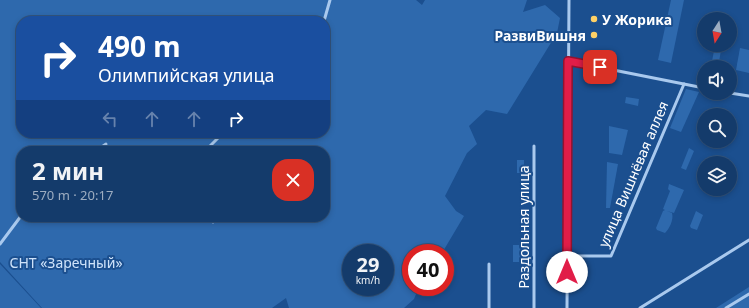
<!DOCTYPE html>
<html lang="ru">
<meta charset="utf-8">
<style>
body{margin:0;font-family:"Noto Sans",sans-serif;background:#1d4271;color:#f1f3f6;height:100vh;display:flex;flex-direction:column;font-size:15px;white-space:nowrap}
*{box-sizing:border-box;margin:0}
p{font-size:13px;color:#9dadc1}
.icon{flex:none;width:22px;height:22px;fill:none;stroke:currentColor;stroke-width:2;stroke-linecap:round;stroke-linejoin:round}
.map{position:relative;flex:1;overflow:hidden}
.sheet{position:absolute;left:16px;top:146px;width:314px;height:76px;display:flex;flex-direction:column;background:#143b6b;border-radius:16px;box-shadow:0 2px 6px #0003,0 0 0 1px #33557e}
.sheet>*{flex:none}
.banner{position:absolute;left:16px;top:16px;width:314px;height:122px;border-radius:16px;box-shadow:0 2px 6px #0003,0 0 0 1px #33557e;background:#1a4fa0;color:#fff;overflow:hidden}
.needle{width:26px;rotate:191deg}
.tools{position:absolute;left:697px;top:12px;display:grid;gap:8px}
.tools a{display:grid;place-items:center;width:40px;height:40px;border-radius:50%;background:#143b6b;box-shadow:0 2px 6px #0003,0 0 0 1px #33557e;font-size:20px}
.speed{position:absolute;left:342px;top:244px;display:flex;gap:8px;font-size:20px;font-weight:700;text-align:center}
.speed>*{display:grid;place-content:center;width:52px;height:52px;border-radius:50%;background:#143b6b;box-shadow:0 2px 6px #0003,0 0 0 1px #33557e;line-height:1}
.speed small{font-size:10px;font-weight:400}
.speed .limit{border:6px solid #d22;background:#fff;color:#111}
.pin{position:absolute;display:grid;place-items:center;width:34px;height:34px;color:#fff;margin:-17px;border-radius:8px;box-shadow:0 2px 6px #0006}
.me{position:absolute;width:44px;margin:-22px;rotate:0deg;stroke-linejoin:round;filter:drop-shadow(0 0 3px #0008)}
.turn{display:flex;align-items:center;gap:14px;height:84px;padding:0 16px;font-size:18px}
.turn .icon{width:52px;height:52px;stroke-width:2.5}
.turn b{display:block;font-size:28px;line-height:34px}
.lanes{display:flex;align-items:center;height:38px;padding:0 16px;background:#0003;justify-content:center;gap:20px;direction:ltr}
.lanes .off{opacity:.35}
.round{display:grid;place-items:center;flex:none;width:42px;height:42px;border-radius:16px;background:#1d4271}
.summary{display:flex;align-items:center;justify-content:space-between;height:68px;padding:0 16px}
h1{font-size:24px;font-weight:700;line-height:30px}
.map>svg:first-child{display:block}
</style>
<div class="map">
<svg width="749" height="308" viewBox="0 0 749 308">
<rect width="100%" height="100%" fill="#1b4f8f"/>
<g fill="#2e69ad" fill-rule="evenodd">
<path d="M0 0H416L422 5 425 0H527L523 12 545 5 560 18 557 33 507 114 486 110 469 126 477 144 467 153 445 196 456 211 464 216 442 253H411V287H419L414 299 404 308H289L286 298 272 308H42L0 262ZM21 21H325V133H21ZM21 151H325V217H21ZM351 253H385V287H351Z"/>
<path d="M671 0H684L671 63 658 60Z"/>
<path d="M715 45H722L718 67H711Z"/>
<path d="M740 48 749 50V73L736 70Z"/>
<path d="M686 89 699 92 681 132 670 128Z"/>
<path d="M626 97 639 99 638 106 625 103Z"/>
<path d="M609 126 628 130 622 155 609 153Z"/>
<path d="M689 148 694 151 686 170 681 168Z"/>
<rect x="517" y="160" width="7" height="13"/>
<path d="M607 162 618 164 610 208H606Z"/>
<path d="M669 184 684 190 674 213 667 211 672 213C674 220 669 229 665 233L657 230 656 228 663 211 665 210 663 209 670 191 668 189Z"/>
<path d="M696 211 703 215 697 230 691 228 690 226Z"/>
<rect x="513" y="245" width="13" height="17"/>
<path d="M0 264 41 308H0Z"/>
<path d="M749 287V308H716Z"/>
</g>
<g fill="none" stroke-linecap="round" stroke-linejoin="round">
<g stroke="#a9c9ee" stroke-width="3">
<path d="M324 21 330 0"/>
<path d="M568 61 704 88"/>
<path d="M730 93 749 96"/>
<path d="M534 146V308"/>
<path d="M96 151 106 144"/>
<path d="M205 151 223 133"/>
<path d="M208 217 213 222"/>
<path d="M0 244 21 216"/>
<path d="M567 256H611L684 84"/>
<path d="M489 264V308"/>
<path d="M551 272H567"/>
<path d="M567 308 569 0"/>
<path d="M640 308 749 240"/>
<path d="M726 308 749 294"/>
</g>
</g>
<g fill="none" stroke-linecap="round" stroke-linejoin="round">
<defs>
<path id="route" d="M567 272 568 61 600 67"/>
</defs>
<use href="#route" stroke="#92132f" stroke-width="10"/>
<use href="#route" stroke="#e11d48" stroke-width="7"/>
</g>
<g fill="#ffd166" stroke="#1b4f8f" stroke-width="1.5">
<circle cx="594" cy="19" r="4"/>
<circle cx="594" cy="35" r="4"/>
</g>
<g text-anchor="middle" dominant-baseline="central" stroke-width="4" stroke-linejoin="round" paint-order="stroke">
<g font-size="14" font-weight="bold" fill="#fff" stroke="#1b4f8f" text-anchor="start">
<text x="602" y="19">У Жорика</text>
<text x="586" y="35" text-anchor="end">РазвиВишня</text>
</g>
<g font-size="14" fill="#fff" stroke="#1b4f8f">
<text transform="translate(633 174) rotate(-67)">улица Вишнёвая аллея</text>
<text transform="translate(523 227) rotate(-90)">Раздольная улица</text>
</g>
<g font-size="14" fill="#cfe3fa" stroke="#1b4f8f">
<text x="66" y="262">СНТ «Заречный»</text>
</g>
</g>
</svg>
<div class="tools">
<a><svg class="needle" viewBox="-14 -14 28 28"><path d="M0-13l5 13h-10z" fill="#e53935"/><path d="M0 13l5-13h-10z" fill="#9dadc1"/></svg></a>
<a><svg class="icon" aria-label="sound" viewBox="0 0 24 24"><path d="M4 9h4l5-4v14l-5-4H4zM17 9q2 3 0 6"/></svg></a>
<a><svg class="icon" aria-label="search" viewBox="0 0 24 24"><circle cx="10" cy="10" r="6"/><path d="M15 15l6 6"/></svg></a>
<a><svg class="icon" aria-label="layers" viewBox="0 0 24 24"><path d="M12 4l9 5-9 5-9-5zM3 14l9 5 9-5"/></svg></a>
</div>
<div class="speed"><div>29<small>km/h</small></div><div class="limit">40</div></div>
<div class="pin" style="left:600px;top:67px;background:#d93025"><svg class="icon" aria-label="arrive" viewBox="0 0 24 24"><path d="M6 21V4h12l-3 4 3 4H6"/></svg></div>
<svg class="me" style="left:567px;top:272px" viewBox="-20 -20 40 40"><circle r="19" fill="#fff"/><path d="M0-13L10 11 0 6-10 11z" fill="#e11d48"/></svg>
<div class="banner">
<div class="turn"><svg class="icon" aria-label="right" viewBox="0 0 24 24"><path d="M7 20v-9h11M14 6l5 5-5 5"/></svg><div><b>490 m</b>Олимпийская улица</div></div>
<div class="lanes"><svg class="icon off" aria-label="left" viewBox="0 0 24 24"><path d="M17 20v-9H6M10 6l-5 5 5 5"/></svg><svg class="icon off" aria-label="ahead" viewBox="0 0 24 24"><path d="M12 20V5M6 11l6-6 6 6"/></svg><svg class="icon off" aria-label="ahead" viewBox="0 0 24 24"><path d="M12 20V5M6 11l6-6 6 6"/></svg><svg class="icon" aria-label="right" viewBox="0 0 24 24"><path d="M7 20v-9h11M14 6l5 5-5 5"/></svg></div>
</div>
<section class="sheet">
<div class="summary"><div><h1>2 мин</h1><p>570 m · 20:17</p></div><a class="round" style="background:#d93025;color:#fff"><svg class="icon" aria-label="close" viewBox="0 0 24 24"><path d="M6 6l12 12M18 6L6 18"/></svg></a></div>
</section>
</div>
